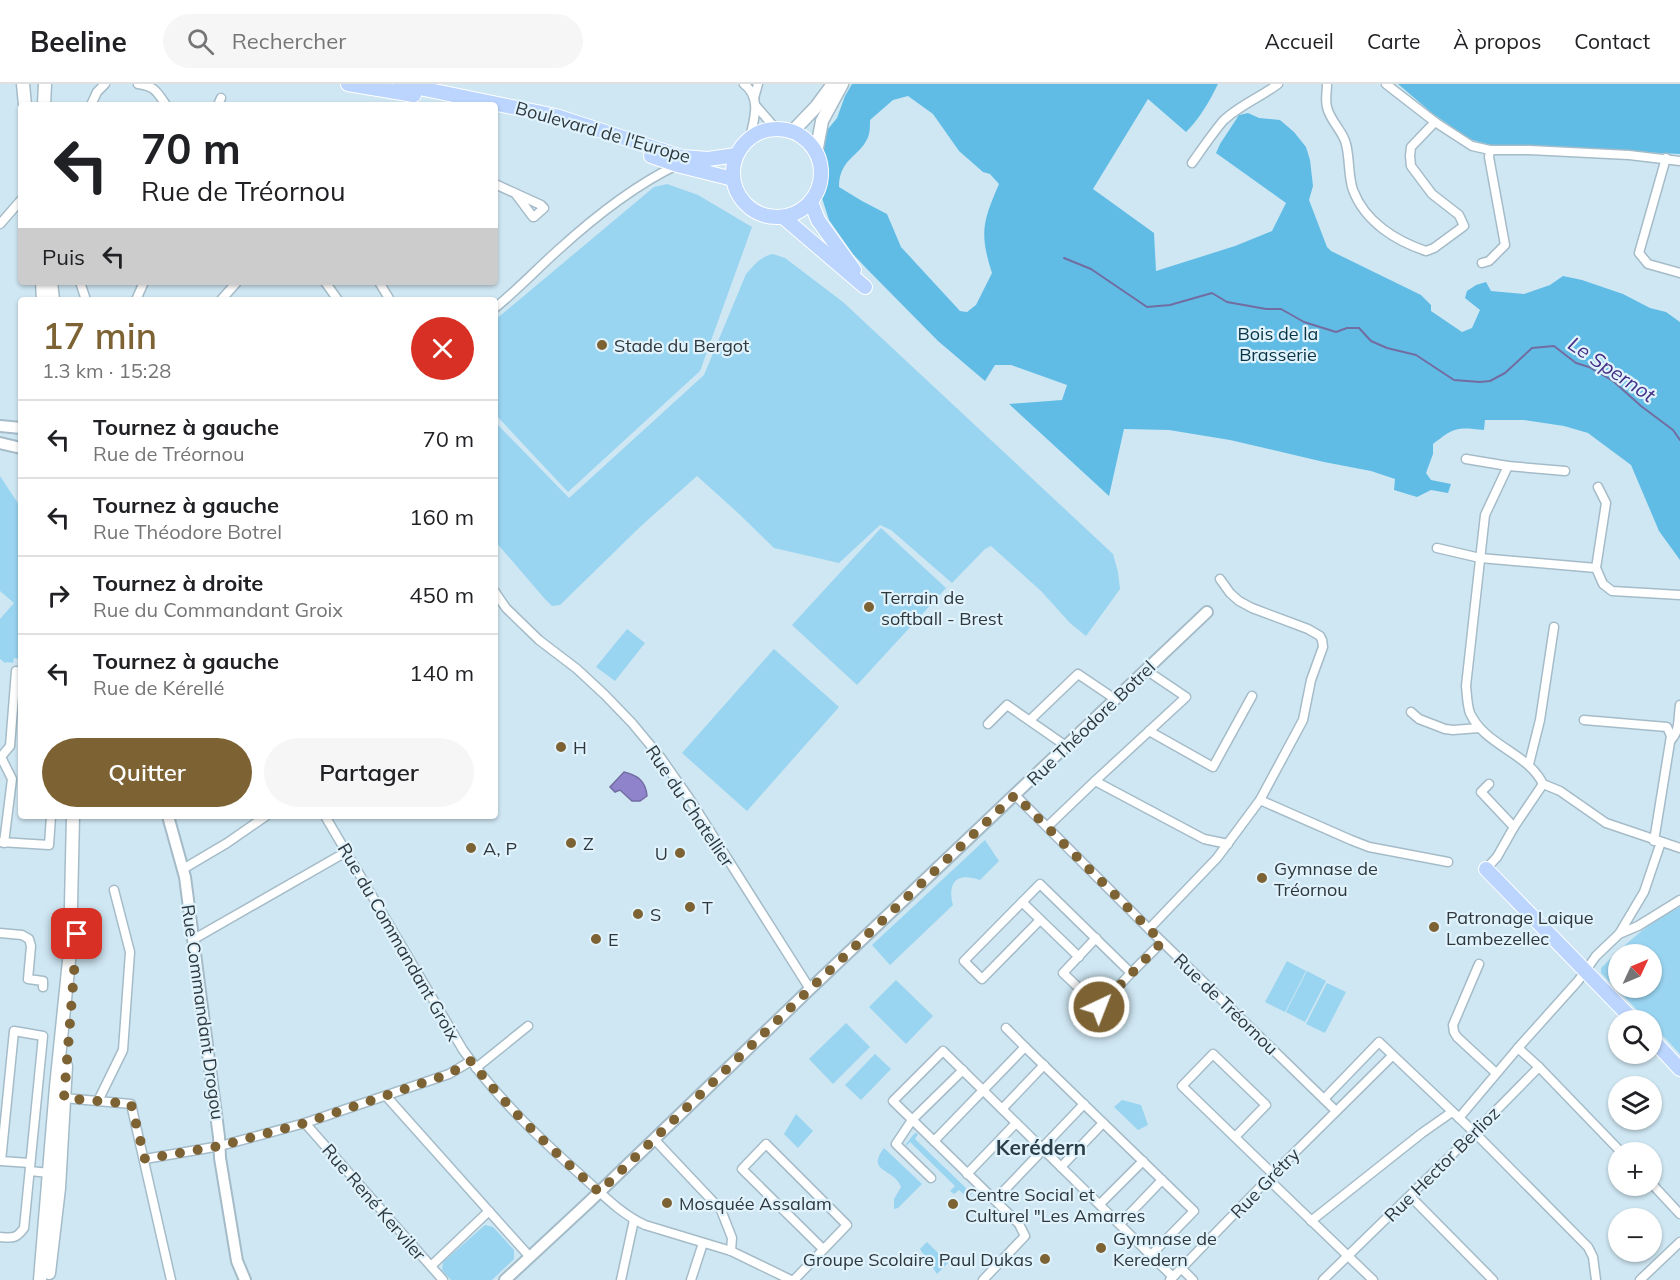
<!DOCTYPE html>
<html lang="fr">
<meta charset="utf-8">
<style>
body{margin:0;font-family:Mulish,sans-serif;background:#f6f6f6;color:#202124;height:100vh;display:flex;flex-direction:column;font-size:22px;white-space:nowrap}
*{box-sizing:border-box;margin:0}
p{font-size:20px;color:#757577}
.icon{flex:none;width:33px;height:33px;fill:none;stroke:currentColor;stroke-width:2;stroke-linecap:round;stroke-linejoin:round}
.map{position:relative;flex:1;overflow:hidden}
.panel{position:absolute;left:18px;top:213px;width:480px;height:522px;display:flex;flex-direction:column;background:#fff;border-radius:6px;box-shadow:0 2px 4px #0004}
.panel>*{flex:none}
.banner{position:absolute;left:18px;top:18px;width:480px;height:183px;border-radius:6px;box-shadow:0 2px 4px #0004;background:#fff;color:#202124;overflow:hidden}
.needle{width:39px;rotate:46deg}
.buttons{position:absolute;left:1608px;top:860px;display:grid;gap:12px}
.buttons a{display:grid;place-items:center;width:54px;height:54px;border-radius:50%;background:#fff;box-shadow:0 2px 4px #0004;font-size:30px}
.pin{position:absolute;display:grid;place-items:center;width:51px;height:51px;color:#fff;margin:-26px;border-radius:12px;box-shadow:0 3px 9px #0006}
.me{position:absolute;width:66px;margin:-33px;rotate:43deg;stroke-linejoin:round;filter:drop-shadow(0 0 4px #0008)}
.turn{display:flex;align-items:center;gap:21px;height:126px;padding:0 24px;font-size:27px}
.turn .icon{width:78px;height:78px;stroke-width:2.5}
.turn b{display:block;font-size:42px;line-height:51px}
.then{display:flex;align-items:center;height:57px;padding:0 24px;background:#0003;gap:12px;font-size:22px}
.round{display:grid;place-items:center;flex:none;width:63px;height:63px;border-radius:32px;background:#f6f6f6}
.headline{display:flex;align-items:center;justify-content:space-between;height:102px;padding:0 24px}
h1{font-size:36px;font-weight:600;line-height:45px;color:#7d6234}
.action{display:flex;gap:12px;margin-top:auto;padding:12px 24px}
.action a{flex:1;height:69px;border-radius:36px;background:#7d6234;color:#fff;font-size:24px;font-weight:600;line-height:69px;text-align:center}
.action a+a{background:#f6f6f6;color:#202124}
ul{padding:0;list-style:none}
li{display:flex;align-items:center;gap:18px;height:78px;padding:0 24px;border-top:2px solid #e0e0e0}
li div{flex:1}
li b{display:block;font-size:22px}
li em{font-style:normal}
header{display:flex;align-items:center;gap:36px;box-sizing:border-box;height:84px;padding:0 30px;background:#fff;border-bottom:2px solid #e0e0e0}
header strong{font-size:28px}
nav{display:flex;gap:33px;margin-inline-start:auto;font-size:21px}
.search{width:420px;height:54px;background:#f6f6f6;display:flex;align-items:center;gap:15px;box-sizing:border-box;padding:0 21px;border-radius:33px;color:#757577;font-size:22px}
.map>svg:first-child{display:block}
</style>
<header>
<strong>Beeline</strong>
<div class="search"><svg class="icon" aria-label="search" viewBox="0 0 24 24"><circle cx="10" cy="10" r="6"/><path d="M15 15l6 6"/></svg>Rechercher</div>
<nav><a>Accueil</a><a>Carte</a><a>À propos</a><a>Contact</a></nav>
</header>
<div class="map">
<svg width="1680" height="1196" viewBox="0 0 1680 1196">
<rect width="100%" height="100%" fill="#cfe7f3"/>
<g fill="#99d4f0" fill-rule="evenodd">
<path d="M667 100 698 111 752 143 700 287 568 408 495 330V236L654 103Z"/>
<path d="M773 170 785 174 843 218 1113 470 1118 488 1120 505 1086 552 1070 539 1041 507 991 462 985 465 952 499 891 446 880 441 839 479 774 464 737 428 697 392 641 442 560 521 552 522 544 514 495 457V338L569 414 704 291 746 190C754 181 761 172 773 170Z"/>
<path d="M0 392 21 424V575L14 574 13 579 7 578 5 579 0 575V535L14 519 0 507Z"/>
<path d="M881 444 946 504 857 601 792 541Z"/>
<path d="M627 545 645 559 615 597 596 583Z"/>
<path d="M774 565 839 623 747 727 682 669Z"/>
<path d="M985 756 999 777 980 796C957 788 947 798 953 821L890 881 872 861Z"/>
<path d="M1680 823V970L1652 940V936H1647L1601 889V884C1625 861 1649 837 1680 823ZM1618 870H1652V903H1618Z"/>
<path d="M1287 877 1306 887 1285 928 1265 918Z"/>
<path d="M1307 887 1326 897 1305 938 1286 928Z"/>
<path d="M896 896 933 932 906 960 869 923Z"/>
<path d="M1327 899 1346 908 1325 949 1306 940Z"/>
<path d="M846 939 870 963 833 1000 809 975Z"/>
<path d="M875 970 891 985 861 1016 845 1001Z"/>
<path d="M1122 1016 1141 1021 1148 1041 1138 1046 1114 1023Z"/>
<path d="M796 1030 813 1047 798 1064 784 1050Z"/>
<path d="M916 1049 918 1050 915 1055 970 1108 972 1107V1109L968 1114 959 1106 954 1110 950 1107 955 1102 910 1058 906 1062V1060L914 1050Z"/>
<path d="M884 1064 922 1100 898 1124 894 1125V1115L901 1103C895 1084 865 1089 884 1064Z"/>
<path d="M485 1141 493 1143 514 1166V1175L492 1196H451L442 1186 443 1178Z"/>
<path d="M927 1158 948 1179 937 1190 920 1165Z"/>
</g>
<g fill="#60bce5" fill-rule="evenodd">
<path d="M852 0H1218C1209 18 1200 34 1186 48L1148 15 1093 105 1154 149 1156 187 1235 162 1272 147 1286 119 1216 69 1220 60 1239 31 1248 29 1259 34 1280 36 1294 48 1306 63 1310 76 1313 102 1309 116 1327 163 1331 167 1421 211 1431 221V227L1462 248 1472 244 1480 226 1465 214 1467 207 1476 201 1486 198 1491 207 1524 210 1550 201 1563 192 1582 196 1623 210 1650 224 1666 228 1680 238V476L1659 447 1631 381 1600 358 1588 349 1564 342 1524 336H1485L1484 346C1456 343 1455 343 1433 360V370L1426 389 1431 396 1451 400 1448 409 1431 406 1417 413 1394 406 1395 395 1371 387 1324 378 1230 356 1169 346 1124 345 1109 412 1009 320 1062 316 1067 301 1011 281H995L985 297 938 257 866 184 853 170 829 136 822 114 828 97 821 59 828 45 837 34 845 12ZM908 12 933 30 959 67 983 88 990 90 999 100C983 137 979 149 992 189L976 221 967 228 960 227 901 163 887 130 862 117 839 103C839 73 863 72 869 50 870 46 870 40 870 36L893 16Z"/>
<path d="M1398 0H1680V70L1490 61 1469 55 1432 29Z"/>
</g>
<path fill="#8f84cc" stroke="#726da1" stroke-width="1.5" d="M624 688C637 691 646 697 647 712L640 717H632L620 706 615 708 610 703Z"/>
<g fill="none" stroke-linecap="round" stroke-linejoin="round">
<path stroke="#726da1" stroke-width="2" d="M1064 174 1091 185 1147 223 1170 221 1212 209 1227 218 1266 225H1281L1304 238 1336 248 1347 244H1359L1371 257 1387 264 1416 271 1454 296 1480 298 1490 297 1505 289 1532 264 1554 262 1576 279 1589 283 1613 297 1641 322 1673 346 1680 356"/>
<defs>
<g id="minor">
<path d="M138 0C155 2 157 8 166 21"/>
<path d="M744 0C762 14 754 35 750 54"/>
<path d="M1327 0C1327 7 1325 16 1327 23 1330 37 1343 47 1346 60 1350 75 1348 92 1353 106 1365 138 1396 157 1426 167L1434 164 1464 142 1459 131 1432 110 1411 82 1410 72 1411 63 1435 38"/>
<path d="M1386 0 1435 38 1472 62 1490 66H1529L1629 71 1680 77"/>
<path d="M754 14 758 0"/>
<path d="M91 21 97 8 105 0"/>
<path d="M218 21 221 14"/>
<path d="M756 22 776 45"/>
<path d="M1666 74 1639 169 1648 180 1680 189"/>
<path d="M1192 79C1202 65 1212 50 1223 37 1238 22 1261 13 1278 0"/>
<path d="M495 100 541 121 544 124 534 133H533L515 109"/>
<path d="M0 140 21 116"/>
<path d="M1482 179 1489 177 1505 161 1489 73 1490 66"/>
<path d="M80 198 86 216"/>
<path d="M325 198 338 216"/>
<path d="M379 198 390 216"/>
<path d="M136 216 144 198"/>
<path d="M221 216 237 198"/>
<path d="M495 224C517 206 536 186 557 167 591 136 635 101 677 81"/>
<path d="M1466 375 1508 382 1565 387"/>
<path d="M1508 382 1485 431 1466 602C1467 610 1467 621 1470 629 1485 662 1527 668 1543 700"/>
<path d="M1437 464 1480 474 1596 484 1603 500 1612 507 1680 511"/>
<path d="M1596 484 1606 419 1598 403"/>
<path d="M495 508 506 524 539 556 577 585 605 611 632 639 661 674 689 714 810 905"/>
<path d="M1411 628 1419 635 1445 645 1453 646 1479 644"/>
<path d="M1030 636 1078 590 1115 615"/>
<path d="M1584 636 1667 643 1671 652 1654 757"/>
<path d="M988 640 1007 621 1066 662"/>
<path d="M1149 647 1213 683 1252 612"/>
<path d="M1671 656C1680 647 1678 634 1680 621"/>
<path d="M1 673 12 695 4 759"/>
<path d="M0 674 10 662 16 587 21 588"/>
<path d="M1529 680 1540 636 1554 543"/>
<path d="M1095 697 1186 613 1146 586"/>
<path d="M1489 700 1481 708 1514 743"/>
<path d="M1015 711 1149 845 1336 1027"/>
<path d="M1260 716 1351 756 1369 763 1448 778"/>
<path d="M325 732 463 966C497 1014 540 1055 583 1093 602 1110 621 1130 645 1141L731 1167 791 1196"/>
<path d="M1047 743 1095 697 1204 755 1228 760"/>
<path d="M0 758 49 761 51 732"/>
<path d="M183 785 227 759 266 732"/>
<path d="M1486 785 1497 773 1514 743 1543 700 1560 707 1606 739 1680 764"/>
<path d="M1022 818 1079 873"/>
<path d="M1040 836 982 895 964 877 1040 800 1131 889 1162 858"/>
<path d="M1149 845 1217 774 1260 716 1303 636 1311 596 1323 563 1322 556 1320 552 1308 545 1252 524 1239 517 1230 509 1220 495"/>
<path d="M0 849 22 851 29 855 31 862 28 895 43 897V903"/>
<path d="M1619 850 1638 842 1680 816"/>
<path d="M1096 854 1063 889 1099 923 1131 889"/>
<path d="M194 855 346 768"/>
<path d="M1479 880 1453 941 1454 948 1457 953 1496 989"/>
<path d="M1006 944 1025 963"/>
<path d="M1518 964 1539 983 1621 1068"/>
<path d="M476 984 528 942"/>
<path d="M386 1012 530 1173"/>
<path d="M64 1014 131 1020 171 1196"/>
<path d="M1324 1015 1379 958 1475 1049 1588 1163 1593 1173 1596 1196"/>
<path d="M98 1017 123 966 130 868 114 806"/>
<path d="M1002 1025 1044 981"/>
<path d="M1459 1034 1518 964 1578 897 1596 872 1619 850 1644 808 1661 758"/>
<path d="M305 1039 443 1196"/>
<path d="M1235 1053 1266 1021 1213 970 1182 1002 1273 1090"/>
<path d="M654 1055 721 1126 732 1154 731 1167"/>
<path d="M934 1057 1025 963 1194 1127 1151 1171"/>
<path d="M145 1075 220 1062 305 1039 449 990 471 977"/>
<path d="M1061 1083 1103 1039"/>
<path d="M30 1087 49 1089"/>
<path d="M967 1090 1016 1039"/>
<path d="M931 1094 896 1060 912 1036 963 986"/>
<path d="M1268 1095 1373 1196"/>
<path d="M1652 1100 1680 1130"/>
<path d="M1410 1112 1493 1196"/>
<path d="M995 1116 1038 1071 1042 1064 1084 1020"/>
<path d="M1100 1120 1143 1077"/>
<path d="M1311 1137 1422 1049 1452 1028"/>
<path d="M1120 1140 1162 1096"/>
<path d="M0 1153C13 1154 16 1155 24 1144L43 952 14 947 1 1077 30 1079"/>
<path d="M431 1182 489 1127"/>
<path d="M1181 1184 1193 1196"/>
<path d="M621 1196 634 1136"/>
<path d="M691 1196 703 1159"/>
<path d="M794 1196 847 1141 766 1060 742 1085 823 1165"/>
<path d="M983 1196 1025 1152 1019 1140 1013 1134 893 1017 943 967 1173 1193"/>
<path d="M1170 1196 1268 1095 1392 972"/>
<path d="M1323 1196 1471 1052 1539 983"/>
<path d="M1640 1196 1680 1158"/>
</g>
<g id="tertiary">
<path d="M0 342 21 344"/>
<path d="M0 359 21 364"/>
<path d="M168 732 185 793 219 1053 220 1074 237 1177 245 1196"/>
<path d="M505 1196 589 1118 810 905 1207 528"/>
</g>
<g id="secondary">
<path d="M23 0 25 21"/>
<path d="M44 21 45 0"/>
<path d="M792 48 816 23 833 0"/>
<path d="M816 69 822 37 842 0"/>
<path d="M42 198 43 216"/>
<path d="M51 198 53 216"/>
<path d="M49 1189 59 1104 66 982"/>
<path d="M40 1196 56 1003 70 867 73 732"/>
</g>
<g id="primary">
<path d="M348 0 414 11"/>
<path d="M400 0 556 32 682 73 708 75 736 71"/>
<circle cx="777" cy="89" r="44"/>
<path d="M651 72 677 81 733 95"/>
<path d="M811 118 818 136 854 186"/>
<path d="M783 133 865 203"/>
<path d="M1486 785 1633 936"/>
<path d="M1652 955 1680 985"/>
</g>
</defs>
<use href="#minor" stroke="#a5bcc8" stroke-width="11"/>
<use href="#tertiary" stroke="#a5bcc8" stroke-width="14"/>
<use href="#secondary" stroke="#a5bcc8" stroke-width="15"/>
<use href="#primary" stroke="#fff" stroke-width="16"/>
<use href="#minor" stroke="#fff" stroke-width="8"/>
<use href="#tertiary" stroke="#fff" stroke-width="10"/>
<use href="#secondary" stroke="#fff" stroke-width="12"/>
<use href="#primary" stroke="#bbd5fe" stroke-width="14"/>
</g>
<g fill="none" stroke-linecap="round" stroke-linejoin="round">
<path stroke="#7d6234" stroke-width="10" stroke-dasharray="0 18" d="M77 850 64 1014 131 1020 145 1075 220 1062 305 1039 449 990 471 977C508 1026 554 1067 599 1108L810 905 1015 711 1162 858 1099 923"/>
</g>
<g fill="#7d6234" stroke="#e0f3fd" stroke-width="2">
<circle cx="602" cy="261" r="6"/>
<circle cx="869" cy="523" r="6"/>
<circle cx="561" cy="663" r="6"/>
<circle cx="571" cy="759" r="6"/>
<circle cx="471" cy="764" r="6"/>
<circle cx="680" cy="769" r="6"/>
<circle cx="1262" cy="794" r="6"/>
<circle cx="690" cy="823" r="6"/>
<circle cx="638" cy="830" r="6"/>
<circle cx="1434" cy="843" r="6"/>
<circle cx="596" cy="855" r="6"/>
<circle cx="667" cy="1119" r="6"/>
<circle cx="953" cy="1120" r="6"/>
<circle cx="1101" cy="1164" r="6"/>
<circle cx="1045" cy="1175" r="6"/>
</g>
<g text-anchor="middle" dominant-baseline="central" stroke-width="4.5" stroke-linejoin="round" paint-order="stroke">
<g font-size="18" fill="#2f383d" stroke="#e0f3fd">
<text transform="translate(603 48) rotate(16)">Boulevard de l'Europe</text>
<text transform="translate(1091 639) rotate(-44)">Rue Théodore Botrel</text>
<text transform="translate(690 722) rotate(56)">Rue du Chatellier</text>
<text transform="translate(399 858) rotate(60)">Rue du Commandant Groix</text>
<text transform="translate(1226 920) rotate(44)">Rue de Tréornou</text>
<text transform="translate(203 928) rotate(82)">Rue Commandant Drogou</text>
<text transform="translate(1442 1080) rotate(-45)">Rue Hector Berlioz</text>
<text transform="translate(1265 1099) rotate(-46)">Rue Grétry</text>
<text transform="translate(374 1118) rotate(49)">Rue René Kerviler</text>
</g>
<g font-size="18" fill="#093445" stroke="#e0f3fd">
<text x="1278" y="249">Bois de la<tspan x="1278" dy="21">Brasserie</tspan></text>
</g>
<g font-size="18" fill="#2f383d" stroke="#e0f3fd" text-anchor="start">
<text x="614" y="261">Stade du Bergot</text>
<text x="881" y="513">Terrain de<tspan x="881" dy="21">softball - Brest</tspan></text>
<text x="573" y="663">H</text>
<text x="583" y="759">Z</text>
<text x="483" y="764">A, P</text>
<text x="668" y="769" text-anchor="end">U</text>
<text x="1274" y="784">Gymnase de<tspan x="1274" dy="21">Tréornou</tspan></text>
<text x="702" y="823">T</text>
<text x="650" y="830">S</text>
<text x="1446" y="833">Patronage Laique<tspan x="1446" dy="21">Lambezellec</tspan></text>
<text x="608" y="855">E</text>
<text x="965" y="1110">Centre Social et<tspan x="965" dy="21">Culturel "Les Amarres</tspan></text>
<text x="679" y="1119">Mosquée Assalam</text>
<text x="1113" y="1154">Gymnase de<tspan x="1113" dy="21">Keredern</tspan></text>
<text x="1033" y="1175" text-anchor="end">Groupe Scolaire Paul Dukas</text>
</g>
<g font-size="20" font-style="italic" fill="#442f84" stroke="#e0f3fd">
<text transform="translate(1612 285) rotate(34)">Le Spernot</text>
</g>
<g font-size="21" font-weight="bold" fill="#2b3f49" stroke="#e0f3fd">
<text x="1041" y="1063">Kerédern</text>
</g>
</g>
</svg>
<div class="buttons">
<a><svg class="needle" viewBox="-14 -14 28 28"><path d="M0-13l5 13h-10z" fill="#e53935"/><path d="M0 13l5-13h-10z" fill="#757577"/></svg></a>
<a><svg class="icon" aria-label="search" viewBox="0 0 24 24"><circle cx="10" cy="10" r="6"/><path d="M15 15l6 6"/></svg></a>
<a><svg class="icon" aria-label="layers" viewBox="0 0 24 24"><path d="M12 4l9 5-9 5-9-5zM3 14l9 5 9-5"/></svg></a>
<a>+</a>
<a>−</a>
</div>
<div class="pin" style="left:77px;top:850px;background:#d93025"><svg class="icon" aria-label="arrive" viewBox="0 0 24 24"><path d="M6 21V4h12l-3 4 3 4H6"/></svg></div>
<svg class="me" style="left:1099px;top:923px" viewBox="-20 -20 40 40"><circle r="17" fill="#7d6234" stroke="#fff" stroke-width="3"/><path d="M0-11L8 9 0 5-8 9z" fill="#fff"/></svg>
<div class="banner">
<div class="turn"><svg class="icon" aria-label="left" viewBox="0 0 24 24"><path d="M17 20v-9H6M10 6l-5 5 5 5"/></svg><div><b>70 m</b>Rue de Tréornou</div></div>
<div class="then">Puis<svg class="icon" aria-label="left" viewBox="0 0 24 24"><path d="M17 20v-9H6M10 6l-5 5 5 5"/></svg></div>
</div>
<section class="panel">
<div class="headline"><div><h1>17 min</h1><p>1.3 km · 15:28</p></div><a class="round" style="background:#d93025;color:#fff"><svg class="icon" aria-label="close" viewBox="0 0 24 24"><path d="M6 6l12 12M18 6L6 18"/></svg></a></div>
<ul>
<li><svg class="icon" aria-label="left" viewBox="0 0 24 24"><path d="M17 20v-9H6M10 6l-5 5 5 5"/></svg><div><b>Tournez à gauche</b><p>Rue de Tréornou</p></div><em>70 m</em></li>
<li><svg class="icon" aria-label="left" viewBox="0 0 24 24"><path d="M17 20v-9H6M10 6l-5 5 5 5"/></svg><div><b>Tournez à gauche</b><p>Rue Théodore Botrel</p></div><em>160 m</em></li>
<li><svg class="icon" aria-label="right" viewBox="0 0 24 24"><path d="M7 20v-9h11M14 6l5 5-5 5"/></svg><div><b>Tournez à droite</b><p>Rue du Commandant Groix</p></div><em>450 m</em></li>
<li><svg class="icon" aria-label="left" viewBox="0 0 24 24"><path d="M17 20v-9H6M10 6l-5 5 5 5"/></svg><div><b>Tournez à gauche</b><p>Rue de Kérellé</p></div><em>140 m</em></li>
</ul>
<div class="action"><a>Quitter</a><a>Partager</a></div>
</section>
</div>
